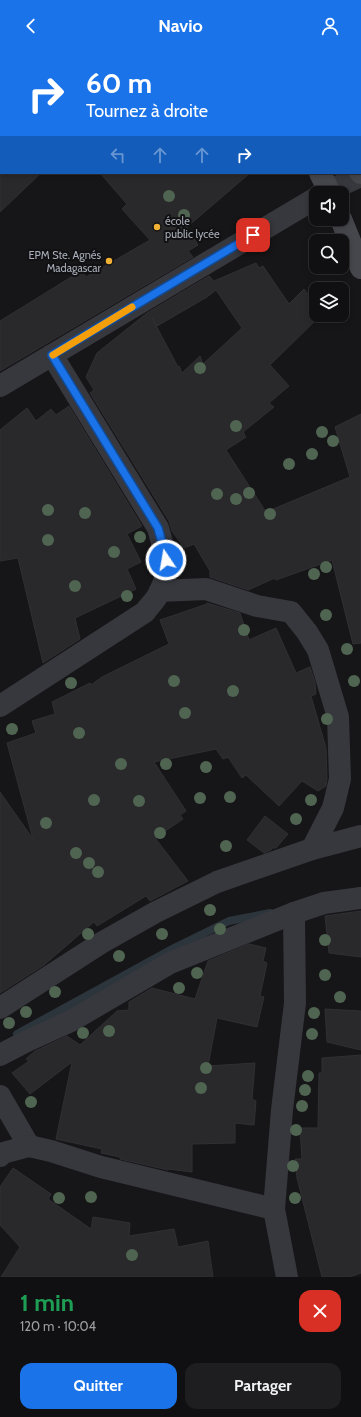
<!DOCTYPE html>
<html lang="fr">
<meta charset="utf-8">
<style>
body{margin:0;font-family:Cabin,sans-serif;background:#1e1e20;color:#f1f3f6;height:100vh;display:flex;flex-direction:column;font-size:15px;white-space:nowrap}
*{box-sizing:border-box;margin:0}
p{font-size:13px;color:#9c9d9f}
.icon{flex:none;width:22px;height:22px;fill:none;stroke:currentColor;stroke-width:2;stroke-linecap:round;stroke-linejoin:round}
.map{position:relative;height:1225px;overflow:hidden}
.sheet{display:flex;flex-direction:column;background:#101012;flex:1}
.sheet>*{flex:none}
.guide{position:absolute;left:0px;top:0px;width:361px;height:122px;box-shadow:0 2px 6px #0003,0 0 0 1px #303032;background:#1a73e8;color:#fff;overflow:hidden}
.fabs{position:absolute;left:309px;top:134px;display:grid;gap:8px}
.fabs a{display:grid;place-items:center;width:40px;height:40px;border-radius:8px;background:#101012;box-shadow:0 2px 6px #0003,0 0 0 1px #303032;font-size:20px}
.pin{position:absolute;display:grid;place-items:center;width:34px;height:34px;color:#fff;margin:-17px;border-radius:8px;box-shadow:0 2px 6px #0006}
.me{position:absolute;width:44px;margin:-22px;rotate:348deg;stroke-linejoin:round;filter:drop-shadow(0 0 3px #0008)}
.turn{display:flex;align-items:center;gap:14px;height:84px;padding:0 20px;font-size:18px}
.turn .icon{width:52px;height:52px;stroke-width:2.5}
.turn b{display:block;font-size:28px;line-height:34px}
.lanes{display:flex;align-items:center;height:38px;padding:0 20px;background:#0003;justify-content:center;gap:20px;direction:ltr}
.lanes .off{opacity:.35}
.round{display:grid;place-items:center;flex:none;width:42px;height:42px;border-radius:12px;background:#1e1e20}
.head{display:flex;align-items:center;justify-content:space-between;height:68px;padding:0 20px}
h1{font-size:24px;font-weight:700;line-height:30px;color:#1e9e55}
.button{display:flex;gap:8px;margin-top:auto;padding:8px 20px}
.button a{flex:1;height:46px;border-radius:12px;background:#1a73e8;color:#fff;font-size:16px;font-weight:700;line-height:46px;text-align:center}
.button a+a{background:#1e1e20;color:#f1f3f6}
header{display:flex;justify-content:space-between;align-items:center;height:52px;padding:0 20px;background:#1a73e8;color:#fff;font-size:18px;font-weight:700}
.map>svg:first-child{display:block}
</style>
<header><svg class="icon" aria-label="back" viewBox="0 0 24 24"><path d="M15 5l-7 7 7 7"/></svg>Navio<svg class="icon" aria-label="person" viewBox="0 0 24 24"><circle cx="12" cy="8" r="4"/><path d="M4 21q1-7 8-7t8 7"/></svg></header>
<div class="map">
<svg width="361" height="1225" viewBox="0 0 361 1225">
<rect width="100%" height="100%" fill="#161618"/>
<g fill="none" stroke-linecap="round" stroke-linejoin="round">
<g stroke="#2c353c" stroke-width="8">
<path d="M348 0V1"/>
<path d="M360 25 361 27"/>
<path d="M17 982 174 896 229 869 270 861"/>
</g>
</g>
<g fill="#29292c" stroke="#303034" fill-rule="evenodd">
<path d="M0 121H41L0 160Z"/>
<path d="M100 121H250L187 175 198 193 188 199 193 205 0 319V269L81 219 86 225 150 188 122 157 127 152Z"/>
<path d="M256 211 259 216 263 214 289 252 304 237 316 252V263H321L270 313 289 334 269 351 274 355 243 380 246 385 226 398 266 460 350 425 335 375 361 362V591L353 592 332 508 276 528 275 526 248 538 210 525V519L194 492 184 496 172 479 169 469 90 341 94 338 86 325 97 301 147 261 209 224 214 229ZM216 238 242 276 203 312 200 304 182 321 179 314 178 315 152 266 157 274 207 245Z"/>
<path d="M69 354 142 474 127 482 141 510 127 517 136 537 75 566 80 587 43 611 18 506 0 509V378L27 356 36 369 51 357 56 363Z"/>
<path d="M207 551 240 561 249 588 276 576 296 621 310 615 315 630 316 642 311 644 326 696 327 726 326 734 318 739 302 729 279 754 246 723 242 726 228 705 223 707 216 697 154 710 186 759 180 763 183 767 155 786 188 829 150 849 146 844 97 874 94 870 44 913 0 941V740L33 787 7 691 36 681 32 669 55 662 52 650 90 631 91 633 102 625 169 592 160 568 207 552Z"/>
<path d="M265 764 288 782 276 796H272L271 798 264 801 247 788Z"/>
<path d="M361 859V905L329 901 325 864Z"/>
<path d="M249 892 266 896 263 909 267 911 260 944 264 945 257 975 217 966 208 1014 255 1011 252 1047 256 1049 254 1073 235 1071V1091L192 1092V1120L168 1117V1118L120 1107V1105L101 1101 102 1097 56 1087 72 1010 30 1042 12 1021 29 1009 26 1007 35 999 67 984 80 993 117 959 129 958V950L152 936 195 947 208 909Z"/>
<path d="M325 957 361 959V998L327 990Z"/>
<path d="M361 1003V1221L349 1225H322L297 1126 295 1107H302L300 1076H318L319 1021H322V1006Z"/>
<path d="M13 1116 51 1142 48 1147 91 1177 93 1165 130 1171 129 1184 174 1177 178 1195 208 1189 213 1225H1L20 1195 0 1173V1135Z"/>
</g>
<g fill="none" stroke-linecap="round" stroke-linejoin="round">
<g stroke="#37383d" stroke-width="22">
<path d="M324 141 361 124"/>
<path d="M0 334 316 146"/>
<path d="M160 539 206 537 257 554 291 560 307 580 318 598 338 665 340 727 333 756 312 797"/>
<path d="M0 654 145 560C150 553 157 547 160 539 172 517 164 498 158 476L52 303"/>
<path d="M0 956 101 891 156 860 217 830 312 797 361 784"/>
<path d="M0 1003 27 989 71 969 170 911 294 861"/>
<path d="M0 1044 29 1094"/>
<path d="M0 1104 3 1101 29 1094 51 1099 101 1115 274 1157"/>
<path d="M287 1225 274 1157 282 1058 295 951 294 861 324 851 361 846"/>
</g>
<g stroke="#45474d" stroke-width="22">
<path d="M260 0 261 1"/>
<path d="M298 0V1"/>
<path d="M360 120 361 121"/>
<path d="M320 121 330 141"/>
<path d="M341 167 361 216"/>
</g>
</g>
<g fill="#506452">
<circle cx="169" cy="144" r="6"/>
<circle cx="184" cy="163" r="6"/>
<circle cx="200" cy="316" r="6"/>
<circle cx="236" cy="374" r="6"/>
<circle cx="322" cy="380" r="6"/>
<circle cx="333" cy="389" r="6"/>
<circle cx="312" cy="402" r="6"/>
<circle cx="289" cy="412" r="6"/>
<circle cx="249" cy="441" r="6"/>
<circle cx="217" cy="442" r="6"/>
<circle cx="236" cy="447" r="6"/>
<circle cx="48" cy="458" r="6"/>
<circle cx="85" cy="461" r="6"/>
<circle cx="270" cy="462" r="6"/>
<circle cx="140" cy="485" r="6"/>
<circle cx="48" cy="488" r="6"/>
<circle cx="114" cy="500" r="6"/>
<circle cx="326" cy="515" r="6"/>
<circle cx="314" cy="522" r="6"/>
<circle cx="75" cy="534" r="6"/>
<circle cx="127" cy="544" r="6"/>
<circle cx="326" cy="563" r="6"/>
<circle cx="244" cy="578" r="6"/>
<circle cx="347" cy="597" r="6"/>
<circle cx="174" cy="629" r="6"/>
<circle cx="354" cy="629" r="6"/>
<circle cx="71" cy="631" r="6"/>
<circle cx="233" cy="639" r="6"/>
<circle cx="185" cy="661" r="6"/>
<circle cx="327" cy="667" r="6"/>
<circle cx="12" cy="677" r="6"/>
<circle cx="79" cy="681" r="6"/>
<circle cx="121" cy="712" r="6"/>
<circle cx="166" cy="712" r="6"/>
<circle cx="206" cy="715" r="6"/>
<circle cx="230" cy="745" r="6"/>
<circle cx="200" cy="746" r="6"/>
<circle cx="94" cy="748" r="6"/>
<circle cx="311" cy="748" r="6"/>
<circle cx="139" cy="749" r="6"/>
<circle cx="296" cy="767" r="6"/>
<circle cx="46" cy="771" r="6"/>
<circle cx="160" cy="781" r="6"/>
<circle cx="226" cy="794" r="6"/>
<circle cx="76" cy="801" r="6"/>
<circle cx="89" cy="811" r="6"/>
<circle cx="98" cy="820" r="6"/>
<circle cx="210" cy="858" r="6"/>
<circle cx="220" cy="877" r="6"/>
<circle cx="88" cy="882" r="6"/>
<circle cx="162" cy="882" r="6"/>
<circle cx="325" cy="888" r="6"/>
<circle cx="119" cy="904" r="6"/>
<circle cx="197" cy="921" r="6"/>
<circle cx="325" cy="923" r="6"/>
<circle cx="179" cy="936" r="6"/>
<circle cx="55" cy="940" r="6"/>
<circle cx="340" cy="945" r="6"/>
<circle cx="26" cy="960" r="6"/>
<circle cx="314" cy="961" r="6"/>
<circle cx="9" cy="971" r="6"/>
<circle cx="109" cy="979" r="6"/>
<circle cx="83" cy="981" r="6"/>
<circle cx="312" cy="982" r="6"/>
<circle cx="206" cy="1016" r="6"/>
<circle cx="308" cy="1024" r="6"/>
<circle cx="201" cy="1036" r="6"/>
<circle cx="305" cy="1038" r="6"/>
<circle cx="31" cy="1050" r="6"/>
<circle cx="302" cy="1054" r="6"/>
<circle cx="296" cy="1078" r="6"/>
<circle cx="293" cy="1114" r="6"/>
<circle cx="91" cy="1145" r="6"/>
<circle cx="59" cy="1146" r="6"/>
<circle cx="295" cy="1146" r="6"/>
<circle cx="132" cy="1203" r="6"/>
</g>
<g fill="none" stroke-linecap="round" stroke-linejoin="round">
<defs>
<path id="route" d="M166 508 164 498 158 476 52 303 253 183"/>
</defs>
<use href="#route" stroke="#114b97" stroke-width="10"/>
<use href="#route" stroke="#1a73e8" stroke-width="7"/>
<path stroke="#f59e0b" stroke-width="7" d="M53 303 132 255"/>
</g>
<g fill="#f2b134" stroke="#111113" stroke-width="1.5">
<circle cx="157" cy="175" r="4"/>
<circle cx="109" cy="209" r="4"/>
</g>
<g text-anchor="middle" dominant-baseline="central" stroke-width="4" stroke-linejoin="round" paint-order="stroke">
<g font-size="11" fill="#a8adb8" stroke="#111113" text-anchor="start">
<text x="165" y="169">école<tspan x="165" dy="13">public lycée</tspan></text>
<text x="101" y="203" text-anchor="end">EPM Ste. Agnés<tspan x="101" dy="13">Madagascar</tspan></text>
</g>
</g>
</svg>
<div class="fabs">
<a><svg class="icon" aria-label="sound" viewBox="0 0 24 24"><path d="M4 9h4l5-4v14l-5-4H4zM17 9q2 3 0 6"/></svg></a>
<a><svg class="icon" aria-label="search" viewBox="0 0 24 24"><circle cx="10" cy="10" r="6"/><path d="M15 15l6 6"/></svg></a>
<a><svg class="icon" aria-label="layers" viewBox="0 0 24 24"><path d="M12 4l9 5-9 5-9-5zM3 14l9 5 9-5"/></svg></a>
</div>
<div class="pin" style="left:253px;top:183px;background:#d93025"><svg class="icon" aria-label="arrive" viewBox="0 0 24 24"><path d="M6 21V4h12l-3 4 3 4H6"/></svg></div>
<svg class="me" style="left:166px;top:508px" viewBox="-20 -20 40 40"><circle r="17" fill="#1a73e8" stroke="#fff" stroke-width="3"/><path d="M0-11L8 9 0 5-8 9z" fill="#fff"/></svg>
<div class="guide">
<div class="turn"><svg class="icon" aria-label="right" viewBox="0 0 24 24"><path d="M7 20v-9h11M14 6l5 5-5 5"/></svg><div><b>60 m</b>Tournez à droite</div></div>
<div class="lanes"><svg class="icon off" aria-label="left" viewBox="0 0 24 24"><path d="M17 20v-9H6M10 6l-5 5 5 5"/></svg><svg class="icon off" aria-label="ahead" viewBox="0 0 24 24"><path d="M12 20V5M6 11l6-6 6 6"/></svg><svg class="icon off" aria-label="ahead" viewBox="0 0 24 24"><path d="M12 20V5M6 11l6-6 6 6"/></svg><svg class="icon" aria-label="right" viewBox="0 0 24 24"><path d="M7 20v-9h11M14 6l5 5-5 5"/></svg></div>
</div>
</div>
<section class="sheet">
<div class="head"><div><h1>1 min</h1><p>120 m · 10:04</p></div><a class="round" style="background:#d93025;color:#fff"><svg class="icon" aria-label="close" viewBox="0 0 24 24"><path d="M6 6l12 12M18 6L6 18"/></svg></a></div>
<div class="button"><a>Quitter</a><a>Partager</a></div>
</section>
